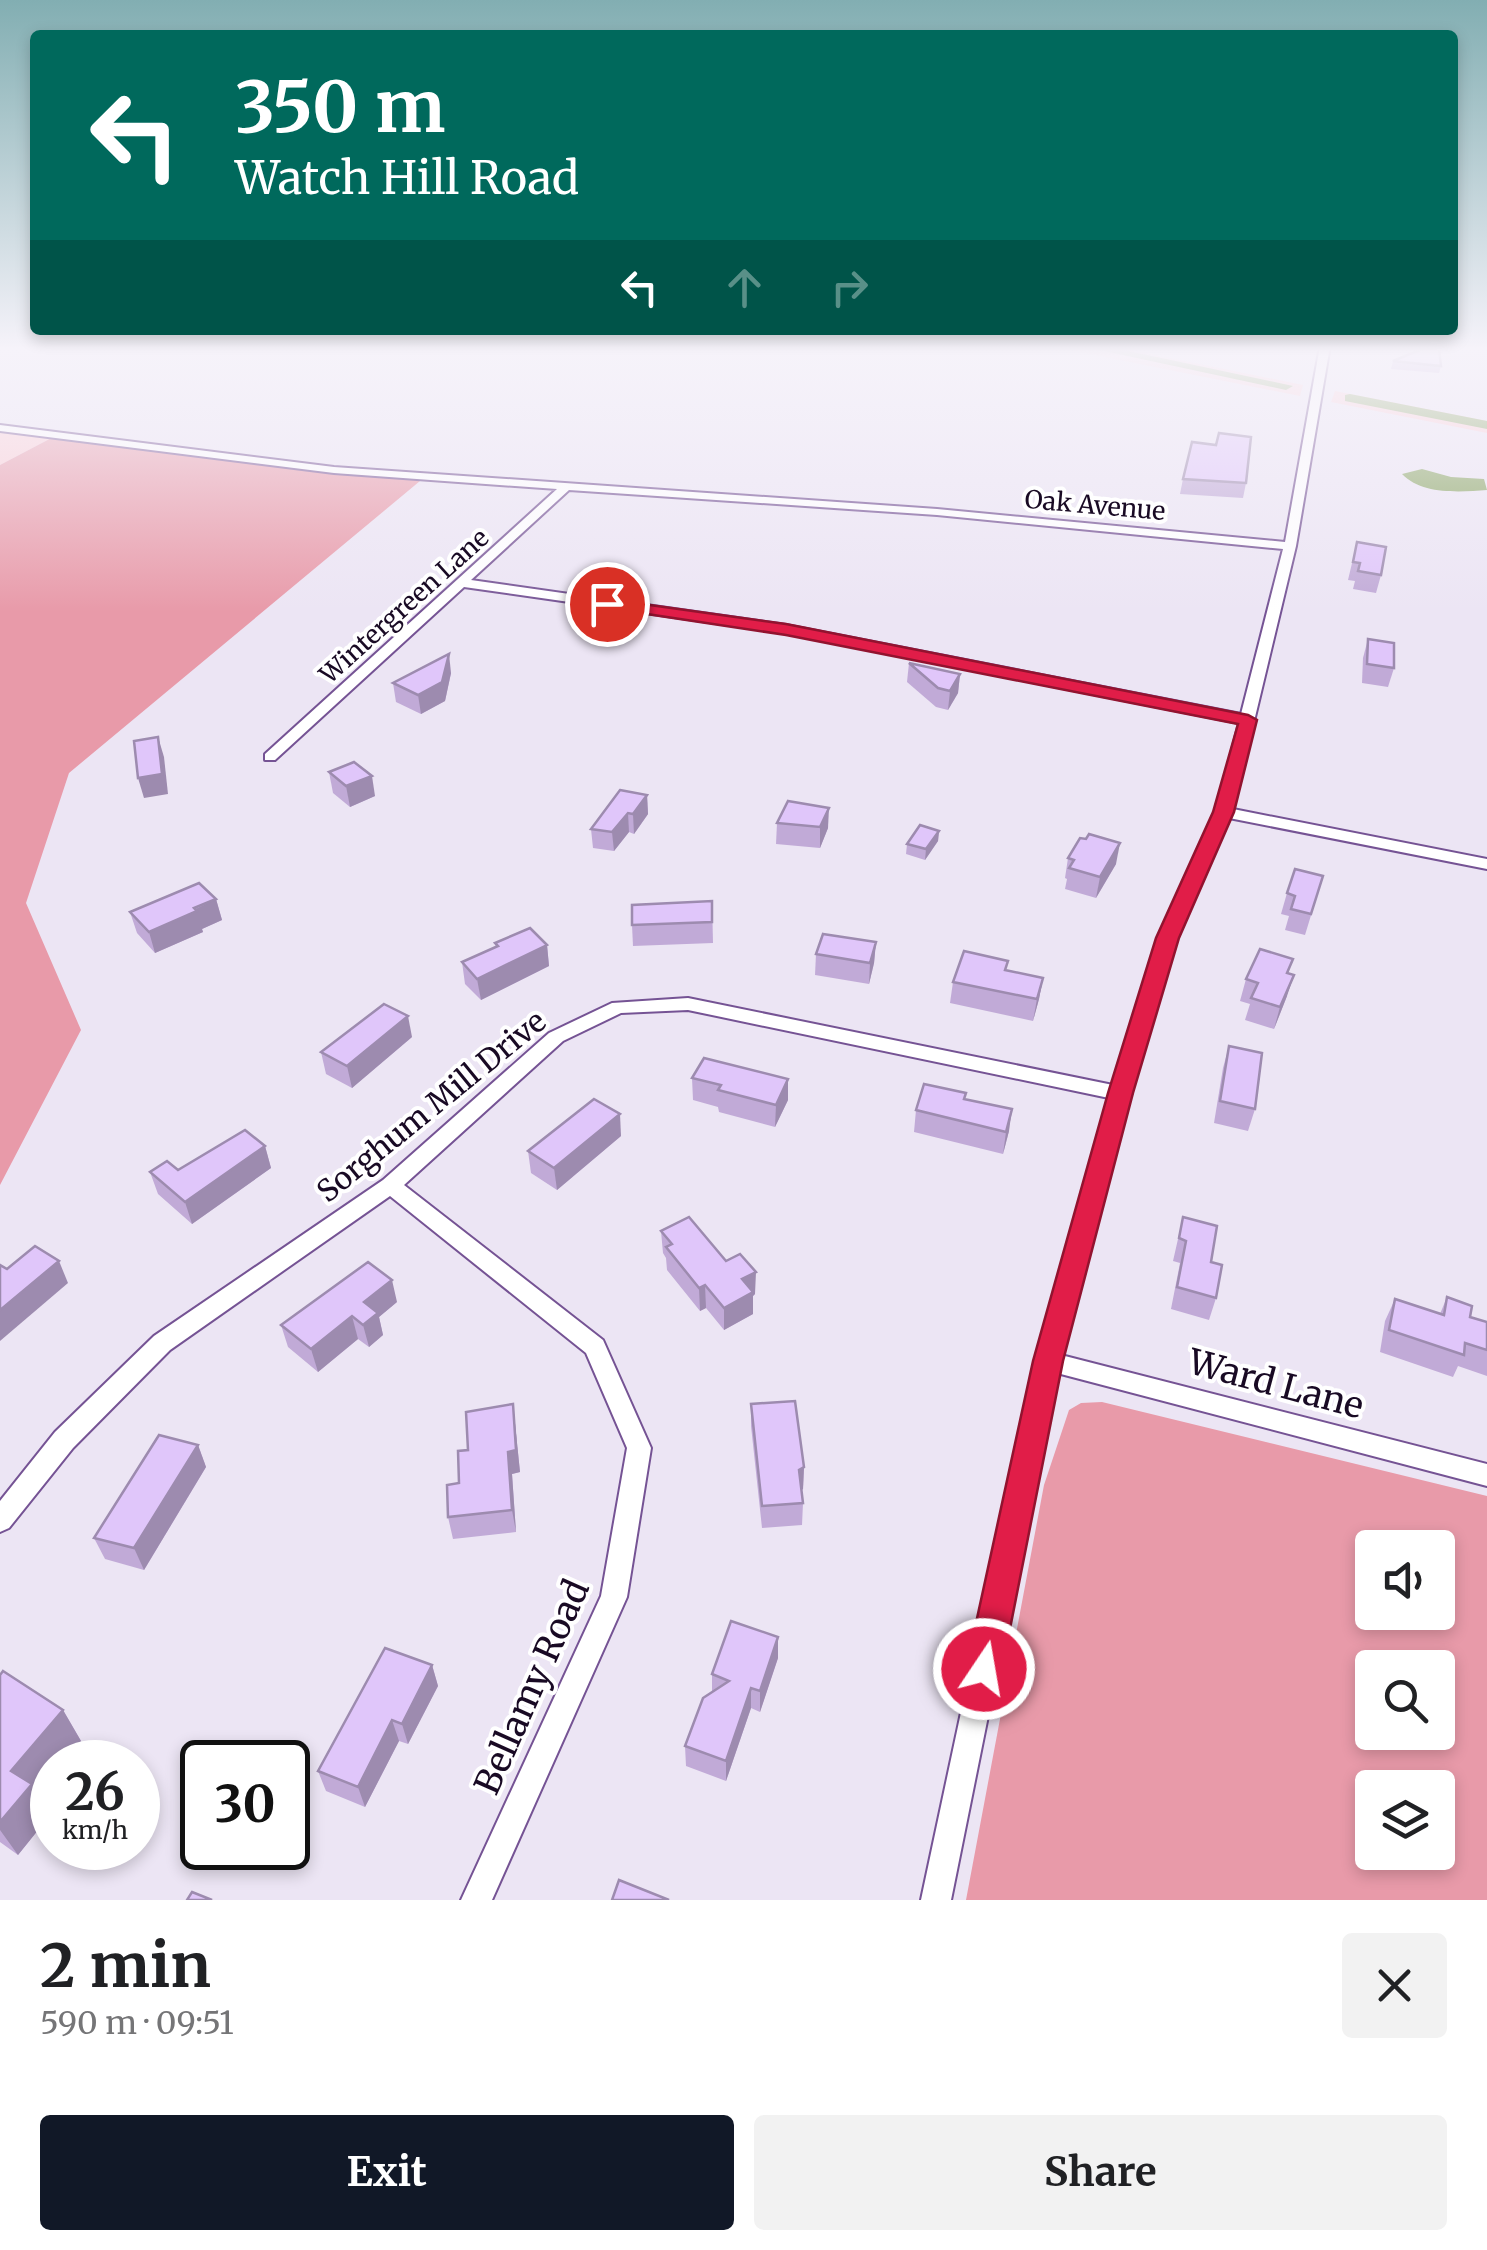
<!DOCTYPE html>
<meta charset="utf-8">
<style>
body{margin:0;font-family:Merriweather,serif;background:#f2f2f2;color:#202124;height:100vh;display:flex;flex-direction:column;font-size:38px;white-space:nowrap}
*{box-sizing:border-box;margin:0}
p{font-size:32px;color:#757577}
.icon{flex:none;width:55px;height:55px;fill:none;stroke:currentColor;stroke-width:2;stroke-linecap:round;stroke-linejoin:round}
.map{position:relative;height:1900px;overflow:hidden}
.side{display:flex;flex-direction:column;background:#fff;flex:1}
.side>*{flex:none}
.hud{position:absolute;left:30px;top:30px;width:1428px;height:305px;border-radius:10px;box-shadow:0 5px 15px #0003;background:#00695c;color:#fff;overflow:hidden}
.buttons{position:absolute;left:1355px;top:1530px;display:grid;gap:20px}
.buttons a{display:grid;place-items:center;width:100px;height:100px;border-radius:10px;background:#fff;box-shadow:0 5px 15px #0003;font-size:50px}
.speed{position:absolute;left:30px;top:1740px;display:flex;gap:20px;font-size:50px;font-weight:700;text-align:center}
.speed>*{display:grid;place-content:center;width:130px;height:130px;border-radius:50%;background:#fff;box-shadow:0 5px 15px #0003;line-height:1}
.speed small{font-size:25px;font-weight:400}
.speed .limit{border:5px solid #111;border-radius:15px;background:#fff;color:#111}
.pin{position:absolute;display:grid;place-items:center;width:85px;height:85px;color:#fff;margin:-42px;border:5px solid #fff;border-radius:50%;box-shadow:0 2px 10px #0007}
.me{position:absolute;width:110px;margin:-55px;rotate:12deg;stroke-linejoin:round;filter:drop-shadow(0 0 8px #0008)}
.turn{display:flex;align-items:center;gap:35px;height:210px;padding:0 40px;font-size:45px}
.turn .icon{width:130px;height:130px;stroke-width:2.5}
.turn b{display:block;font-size:70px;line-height:85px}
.lanes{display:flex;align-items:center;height:95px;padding:0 40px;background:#0003;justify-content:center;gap:50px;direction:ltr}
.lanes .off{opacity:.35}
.round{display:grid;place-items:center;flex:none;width:105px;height:105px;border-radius:10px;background:#f2f2f2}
.headline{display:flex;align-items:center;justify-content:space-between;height:170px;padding:0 40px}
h1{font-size:60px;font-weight:700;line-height:75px}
.primary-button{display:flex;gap:20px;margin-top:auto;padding:20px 40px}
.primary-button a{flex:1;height:115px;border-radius:10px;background:#111827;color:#fff;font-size:40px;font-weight:700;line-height:115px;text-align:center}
.primary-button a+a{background:#f2f2f2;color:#202124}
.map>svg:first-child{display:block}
</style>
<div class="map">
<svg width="1487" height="1900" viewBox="0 0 1487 1900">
<rect width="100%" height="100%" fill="#ece5f4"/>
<g fill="#fccdd4">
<path d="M1050 346H1111L1303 385 1300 396Z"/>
<path d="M1335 391 1487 421V433L1331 402Z"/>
<path d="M0 428 59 434 0 465Z"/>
</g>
<g fill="#e89aa9" fill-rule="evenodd">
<path d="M59 434 334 470 426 476 69 773 26 903 81 1030 0 1185V465Z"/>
<path d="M1102 1402 1487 1496V1900H966L1044 1485 1069 1410 1081 1403ZM1372 1548H1438V1612H1372ZM1372 1668H1438V1732H1372ZM1372 1788H1438V1852H1372Z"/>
</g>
<path fill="#89a462" d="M1422 469 1451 477 1484 479 1487 490C1460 492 1422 495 1402 474Z"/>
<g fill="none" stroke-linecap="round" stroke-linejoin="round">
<g fill="#89a462" fill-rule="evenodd">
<path d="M1081 346H1105L1293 386 1286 390Z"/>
<path d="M1350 394 1487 421V429L1345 401V395Z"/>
</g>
<defs>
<path id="minor" d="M1320 346H1330L1296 546 1233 809 1487 859V869L1229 818 1176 938 1130 1093 1061 1355 1487 1464V1486L1057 1373 951 1900H921L1036 1361 1109 1098 688 1010 621 1013 563 1041 404 1185 603 1340 651 1448 627 1597 492 1900H461L601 1596 627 1448 586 1353 390 1196 170 1350 73 1448 9 1528 0 1532V1501L55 1432 154 1336 383 1180 549 1033 612 1003 688 998 1113 1085 1158 938 1216 812 1239 723 786 633 464 587 275 760H265V754L557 489 334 473 0 431V425L334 467 937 509 1285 542ZM569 490 937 515 1283 549 1241 714 786 625 471 580Z"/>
</defs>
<use href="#minor" stroke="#755394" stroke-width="4"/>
<use href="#minor" fill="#fff" fill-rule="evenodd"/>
</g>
<g fill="#c1aad7">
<path d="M1393 361 1441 366 1439 373 1391 369Z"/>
<path d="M1183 479 1246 483 1243 498 1180 494Z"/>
<path d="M1357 542 1381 575 1376 593 1353 589 1355 581 1348 580Z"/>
<path d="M1368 639 1394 668 1388 687 1362 683 1363 658Z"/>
<path d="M909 663 960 674 958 693 948 710 936 707 907 682Z"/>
<path d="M451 673 445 701 421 714 396 702 393 683Z"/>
<path d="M329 772 375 796 350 807 333 793Z"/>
<path d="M647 795 648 814 634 834 629 832 614 851 593 848 591 829Z"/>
<path d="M777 823 828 828 820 848 776 844Z"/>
<path d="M939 831 938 841 925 860 906 854 907 844Z"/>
<path d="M1068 858 1116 864 1096 898 1065 889 1067 879 1065 878Z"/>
<path d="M1323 876 1305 935 1285 930 1289 916 1281 914 1287 893Z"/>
<path d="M216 899 222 920 202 929 203 932 155 953 137 933 130 912Z"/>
<path d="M712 901 713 943 633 946 632 925Z"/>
<path d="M876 942 874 963 869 984 815 975 816 954Z"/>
<path d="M495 943 547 945 549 966 481 1000 465 984 462 962 496 947Z"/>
<path d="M1293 959 1288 973 1287 996 1274 1029 1245 1020 1250 1004 1240 1001 1246 979Z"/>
<path d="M1006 971 1043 978 1039 999 1033 1021 950 1003 953 982Z"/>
<path d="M412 1037 352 1088 326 1074 321 1052Z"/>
<path d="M1229 1046 1255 1109 1248 1131 1214 1123 1223 1068Z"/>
<path d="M692 1078 788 1079V1100L775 1127 719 1112 718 1107 693 1100Z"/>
<path d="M965 1099 1009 1131 1003 1154 914 1132 916 1110Z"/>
<path d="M621 1136 557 1190 531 1173 528 1151Z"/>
<path d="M265 1146 271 1168 192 1224 158 1194 150 1172 178 1170Z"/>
<path d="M1183 1217 1211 1262 1216 1298 1209 1320 1171 1309 1180 1263 1173 1261Z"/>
<path d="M661 1231 755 1294 753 1296V1314L724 1330 706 1308 700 1311 667 1270 666 1258 663 1253Z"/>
<path d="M1447 1297 1470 1317 1487 1322V1376L1458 1366 1453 1377 1380 1352 1385 1321 1395 1299 1440 1314Z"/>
<path d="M397 1302 379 1317 383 1335 369 1347 358 1339 318 1372 288 1347 281 1325Z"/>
<path d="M513 1404 520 1472 512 1474 516 1532 453 1539 448 1517 468 1450Z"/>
<path d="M751 1404 804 1467 803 1489 801 1490 803 1503 802 1525 762 1528 751 1426Z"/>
<path d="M198 1445 206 1467 144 1570 105 1559 94 1538Z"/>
<path d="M778 1658 760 1712 751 1708 726 1781 686 1766 685 1746 712 1692V1674Z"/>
<path d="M432 1665 438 1686 408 1744 399 1741 365 1807 326 1791 318 1771Z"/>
<path d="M0 1675 63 1710 81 1741 63 1762H52L37 1793 51 1814 18 1855 0 1842Z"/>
</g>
<g fill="#9d8baf">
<path d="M449 654 451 673 445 701 421 714 418 695Z"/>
<path d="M960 674 958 693 948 710 950 691Z"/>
<path d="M158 737 164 757 168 794 144 798 138 778Z"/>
<path d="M372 776 375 796 350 807 346 786Z"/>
<path d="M647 795 648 814 634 834 633 814Z"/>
<path d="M829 808 828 828 820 848V827Z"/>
<path d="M628 813 629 832 614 851 612 832Z"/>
<path d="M939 831 938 841 925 860 926 849Z"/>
<path d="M1120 843 1116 864 1096 898 1100 877Z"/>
<path d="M216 899 222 920 202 929 203 932 155 953 149 932Z"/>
<path d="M876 942 874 963 869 984 870 963Z"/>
<path d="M547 945 549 966 481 1000 477 979Z"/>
<path d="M1294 975 1287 996 1274 1029 1280 1007Z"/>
<path d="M1043 978 1039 999 1033 1021 1037 999Z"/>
<path d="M408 1016 412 1037 352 1088 347 1066Z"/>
<path d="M788 1079V1100L775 1127 776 1105Z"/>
<path d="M1012 1109 1009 1131 1003 1154 1006 1132Z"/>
<path d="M620 1114 621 1136 557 1190 554 1168Z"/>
<path d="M265 1146 271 1168 192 1224 185 1202Z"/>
<path d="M59 1261 68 1283 0 1341V1310Z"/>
<path d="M756 1272 755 1294 753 1296V1314L724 1330V1308L742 1279Z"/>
<path d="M392 1280 397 1302 379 1317 383 1335 369 1347 363 1325 364 1302Z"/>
<path d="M705 1285 706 1308 700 1311 699 1288Z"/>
<path d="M352 1316 358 1339 318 1372 311 1349Z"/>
<path d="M513 1404 520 1472 512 1474 516 1532 512 1510 508 1452Z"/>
<path d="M198 1445 206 1467 144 1570 134 1548Z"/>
<path d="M804 1467 803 1489 798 1492 799 1470Z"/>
<path d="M778 1637V1658L760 1712V1691Z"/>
<path d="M432 1665 438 1686 408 1744 402 1724Z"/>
<path d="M751 1688V1708L726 1781V1761Z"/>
<path d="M63 1710 81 1741 63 1762H52V1775L37 1793 51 1814 18 1855 0 1830V1822L11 1771Z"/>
<path d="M392 1720 399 1741 365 1807 358 1787Z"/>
</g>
<g fill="#e0c6fa" stroke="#9d8baf" stroke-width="2.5">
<path d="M1429 346 1439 348 1441 366 1393 361Z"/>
<path d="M1219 433 1251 437 1246 483 1183 479 1192 442 1216 445Z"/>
<path d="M1357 542 1386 547 1381 575 1358 571 1360 563 1353 562Z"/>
<path d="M1368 639 1394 643V668L1367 664Z"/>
<path d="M449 654 442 682 418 695 393 683Z"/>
<path d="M909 663 960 674 950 691 938 688Z"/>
<path d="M158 737 162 774 138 778 134 741Z"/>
<path d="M354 762 372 776 346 786 329 772Z"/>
<path d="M620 790 647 795 633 814 628 813 612 832 591 829Z"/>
<path d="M788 801 829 808 820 827 777 823Z"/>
<path d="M920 825 939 831 926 849 907 844Z"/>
<path d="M1089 834 1120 843 1100 877 1069 868 1074 860 1068 858 1080 838 1086 839Z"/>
<path d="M1295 869 1323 876 1311 914 1291 909 1295 896 1287 893Z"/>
<path d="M199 883 216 899 194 908 197 911 149 932 130 912Z"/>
<path d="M712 901V922L632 925V905Z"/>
<path d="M530 928 547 945 477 979 462 962 498 946 495 943Z"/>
<path d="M823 934 876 942 870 963 816 954Z"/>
<path d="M1260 949 1293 959 1287 973 1294 975 1280 1007 1251 998 1258 983 1246 979Z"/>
<path d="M964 951 1008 961 1005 970 1043 978 1037 999 953 982Z"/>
<path d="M384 1004 408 1016 347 1066 321 1052Z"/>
<path d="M1229 1046 1262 1053 1255 1109 1220 1101Z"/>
<path d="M704 1058 788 1079 776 1105 718 1090 721 1085 692 1078Z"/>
<path d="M924 1084 966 1093 964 1099 1012 1109 1006 1132 916 1110Z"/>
<path d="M594 1099 620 1114 554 1168 528 1151Z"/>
<path d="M245 1130 265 1146 185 1202 150 1172 167 1161 178 1170Z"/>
<path d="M689 1217 726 1261 740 1254 756 1272 742 1279 753 1292 724 1308 705 1285 699 1288 666 1247 672 1244 661 1231Z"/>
<path d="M1183 1217 1217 1226 1211 1262 1222 1265 1216 1298 1177 1287 1186 1241 1179 1238Z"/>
<path d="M35 1246 59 1261 0 1310V1265L7 1269Z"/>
<path d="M368 1262 392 1280 364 1302 378 1313 363 1325 352 1316 311 1349 281 1325Z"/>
<path d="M1447 1297 1472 1306 1470 1317 1487 1322V1350L1465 1343 1464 1355 1389 1330 1395 1299 1444 1315Z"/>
<path d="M795 1401 804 1467 799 1470 803 1503 762 1506 751 1404Z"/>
<path d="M513 1404 516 1450 508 1452 512 1510 448 1517 447 1485 459 1483 458 1451 468 1450 466 1412Z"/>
<path d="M159 1435 198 1445 134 1548 94 1538Z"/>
<path d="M731 1621 778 1637 760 1691 751 1688 726 1761 685 1746 703 1698 729 1681 712 1674Z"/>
<path d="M385 1648 432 1665 402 1724 392 1720 358 1787 318 1771Z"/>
<path d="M3 1671 63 1710 11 1771 32 1784 0 1822V1675Z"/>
<path d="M619 1880 669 1900H612Z"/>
<path d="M192 1892 212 1900H187Z"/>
</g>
<linearGradient id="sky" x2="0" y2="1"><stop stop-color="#82aeb2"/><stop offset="0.57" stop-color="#f6f3fa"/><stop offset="1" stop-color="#f6f3fa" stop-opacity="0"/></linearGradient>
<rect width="1487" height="612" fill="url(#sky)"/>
<path fill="#e11d48" stroke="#92132f" stroke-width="2.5" d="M607 599 786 624 1248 715 1257 720 1234 812 1179 938 1133 1093 1063 1361 1002 1669 997 1681 984 1686 971 1681 966 1669 1033 1361 1108 1093 1156 938 1213 812 1238 724 786 635 601 607 599 604Z"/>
<g text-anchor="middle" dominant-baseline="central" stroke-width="8" stroke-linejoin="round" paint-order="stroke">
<g font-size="25" fill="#190a24" stroke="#fff">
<text transform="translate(1095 505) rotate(5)">Oak Avenue</text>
<text transform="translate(404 606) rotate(-42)">Wintergreen Lane</text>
</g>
<g font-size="30" fill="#190a24" stroke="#fff">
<text transform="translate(431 1106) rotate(-39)">Sorghum Mill Drive</text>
</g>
<g font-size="35" fill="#190a24" stroke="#fff">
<text transform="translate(1276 1384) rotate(15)">Ward Lane</text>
<text transform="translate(532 1687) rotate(-66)">Bellamy Road</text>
</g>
</g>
</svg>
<div class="buttons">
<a><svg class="icon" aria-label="sound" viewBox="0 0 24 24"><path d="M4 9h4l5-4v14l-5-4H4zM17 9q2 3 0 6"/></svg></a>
<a><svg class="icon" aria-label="search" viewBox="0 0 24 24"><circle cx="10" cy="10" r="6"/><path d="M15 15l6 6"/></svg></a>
<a><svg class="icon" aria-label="layers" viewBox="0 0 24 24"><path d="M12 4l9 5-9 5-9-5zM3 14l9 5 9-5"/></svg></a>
</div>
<div class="speed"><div>26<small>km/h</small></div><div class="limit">30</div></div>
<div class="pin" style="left:607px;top:604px;background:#d93025"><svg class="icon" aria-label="arrive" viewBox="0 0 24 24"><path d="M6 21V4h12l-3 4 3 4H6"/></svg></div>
<svg class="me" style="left:984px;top:1669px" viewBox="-20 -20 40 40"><circle r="17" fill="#e11d48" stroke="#fff" stroke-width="3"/><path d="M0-11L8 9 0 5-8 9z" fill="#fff"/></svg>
<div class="hud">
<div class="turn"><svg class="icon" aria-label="left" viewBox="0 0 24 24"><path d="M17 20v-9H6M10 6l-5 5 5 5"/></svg><div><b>350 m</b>Watch Hill Road</div></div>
<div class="lanes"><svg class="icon" aria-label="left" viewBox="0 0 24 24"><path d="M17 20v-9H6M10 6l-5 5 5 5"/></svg><svg class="icon off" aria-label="ahead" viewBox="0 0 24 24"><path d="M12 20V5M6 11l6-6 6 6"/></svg><svg class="icon off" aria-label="right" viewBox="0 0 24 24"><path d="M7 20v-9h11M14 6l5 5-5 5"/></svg></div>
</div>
</div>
<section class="side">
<div class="headline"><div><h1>2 min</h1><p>590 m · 09:51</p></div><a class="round"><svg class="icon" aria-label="close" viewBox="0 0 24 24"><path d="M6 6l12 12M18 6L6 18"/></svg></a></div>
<div class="primary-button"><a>Exit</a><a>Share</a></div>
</section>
